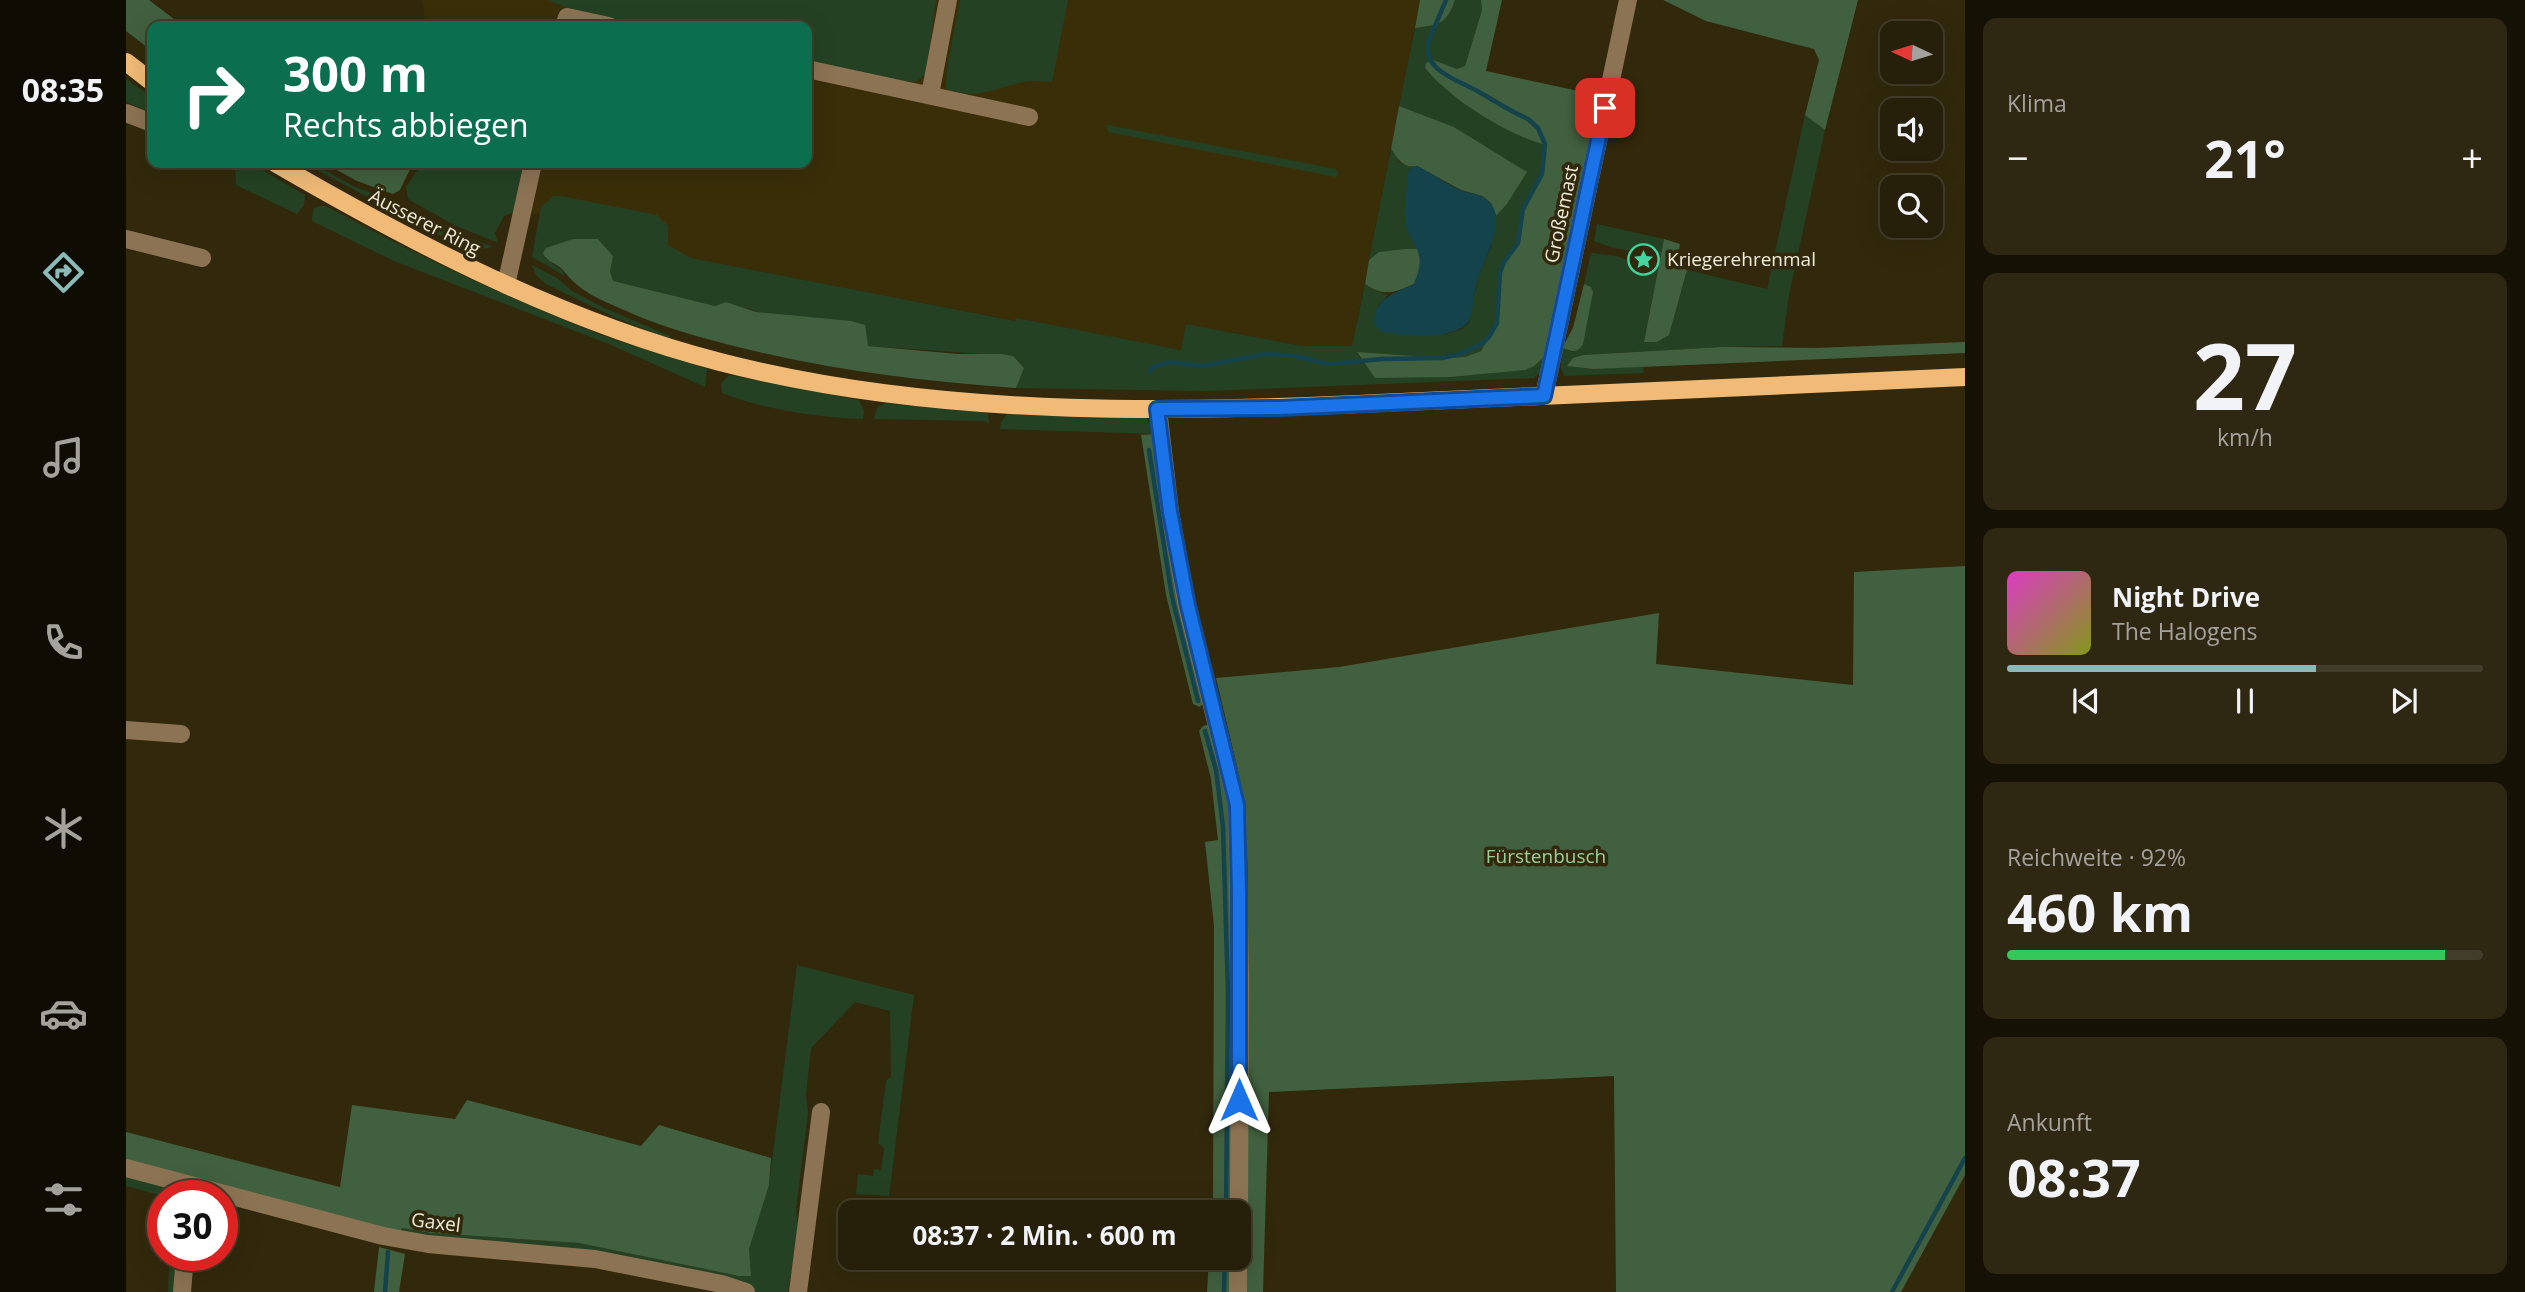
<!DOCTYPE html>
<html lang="de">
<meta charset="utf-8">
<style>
:root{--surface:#261f09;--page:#2e2712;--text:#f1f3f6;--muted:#a4a29c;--line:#423d2a;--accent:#8bbbb9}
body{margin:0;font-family:"Open Sans",sans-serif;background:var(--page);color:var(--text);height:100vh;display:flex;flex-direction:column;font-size:26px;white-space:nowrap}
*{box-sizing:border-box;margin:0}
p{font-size:23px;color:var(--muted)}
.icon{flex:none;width:38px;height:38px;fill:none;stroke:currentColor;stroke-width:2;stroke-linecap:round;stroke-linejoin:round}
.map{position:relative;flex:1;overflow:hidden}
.details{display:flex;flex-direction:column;gap:18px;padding:18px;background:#151105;width:560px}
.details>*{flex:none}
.guide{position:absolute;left:21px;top:21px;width:665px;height:147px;border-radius:14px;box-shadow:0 7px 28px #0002,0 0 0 2px var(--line);background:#0b6e4f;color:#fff;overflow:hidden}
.needle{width:46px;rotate:274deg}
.tools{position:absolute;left:1754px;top:21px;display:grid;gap:14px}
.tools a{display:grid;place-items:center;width:63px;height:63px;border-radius:14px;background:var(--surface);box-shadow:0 7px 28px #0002,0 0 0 2px var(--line);font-size:35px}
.speed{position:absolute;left:21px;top:1180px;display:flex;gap:14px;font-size:35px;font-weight:700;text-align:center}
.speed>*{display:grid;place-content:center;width:91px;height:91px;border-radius:50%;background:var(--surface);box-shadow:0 7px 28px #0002,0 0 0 2px var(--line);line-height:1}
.speed .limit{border:10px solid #d22;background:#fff;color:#111}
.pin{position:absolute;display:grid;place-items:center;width:60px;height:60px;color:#fff;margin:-30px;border-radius:14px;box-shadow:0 4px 10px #0006}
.me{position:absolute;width:77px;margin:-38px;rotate:0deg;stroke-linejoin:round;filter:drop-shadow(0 0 5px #0008)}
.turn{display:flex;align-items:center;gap:24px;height:147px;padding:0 21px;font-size:32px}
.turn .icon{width:91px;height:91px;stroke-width:2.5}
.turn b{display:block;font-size:49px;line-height:60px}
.big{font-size:52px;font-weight:700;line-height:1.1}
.details .card{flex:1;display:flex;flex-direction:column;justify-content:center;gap:10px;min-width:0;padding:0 24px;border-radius:14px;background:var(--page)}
.details .dial{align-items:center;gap:0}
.dial b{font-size:91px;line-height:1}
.song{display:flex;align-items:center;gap:21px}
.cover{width:84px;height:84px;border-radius:10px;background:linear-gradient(135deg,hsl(310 70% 55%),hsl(70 70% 35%))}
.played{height:7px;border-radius:4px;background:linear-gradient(90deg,var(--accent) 65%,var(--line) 65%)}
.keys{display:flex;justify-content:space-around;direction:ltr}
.heat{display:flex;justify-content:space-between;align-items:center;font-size:38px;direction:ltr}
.charge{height:10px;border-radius:5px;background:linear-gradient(90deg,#34c759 92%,var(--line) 0)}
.trip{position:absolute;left:712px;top:1200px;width:413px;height:70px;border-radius:14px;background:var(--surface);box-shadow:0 7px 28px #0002,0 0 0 2px var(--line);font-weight:700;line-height:70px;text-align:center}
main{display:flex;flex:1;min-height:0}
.tab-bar{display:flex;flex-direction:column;width:126px;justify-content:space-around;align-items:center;background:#0f0c04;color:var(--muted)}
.tab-bar .icon{width:49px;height:49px}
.tab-bar .active{color:var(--accent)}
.tab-bar b{font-size:32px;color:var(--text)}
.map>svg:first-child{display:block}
</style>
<main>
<nav class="tab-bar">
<b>08:35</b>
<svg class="icon active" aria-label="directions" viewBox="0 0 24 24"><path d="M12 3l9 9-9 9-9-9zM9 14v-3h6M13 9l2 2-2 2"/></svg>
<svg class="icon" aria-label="music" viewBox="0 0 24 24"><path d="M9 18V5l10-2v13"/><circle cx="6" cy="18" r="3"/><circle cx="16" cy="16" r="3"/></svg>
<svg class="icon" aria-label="phone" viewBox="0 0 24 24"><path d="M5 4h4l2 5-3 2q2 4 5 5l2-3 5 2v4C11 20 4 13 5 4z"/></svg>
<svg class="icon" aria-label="climate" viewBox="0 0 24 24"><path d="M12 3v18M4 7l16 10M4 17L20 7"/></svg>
<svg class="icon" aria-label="car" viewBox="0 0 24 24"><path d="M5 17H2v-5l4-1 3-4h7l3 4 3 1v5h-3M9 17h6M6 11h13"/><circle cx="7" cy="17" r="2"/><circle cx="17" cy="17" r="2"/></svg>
<svg class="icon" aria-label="filters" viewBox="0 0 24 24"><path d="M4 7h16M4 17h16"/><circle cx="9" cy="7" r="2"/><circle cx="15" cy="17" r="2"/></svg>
</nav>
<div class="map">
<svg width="1839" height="1292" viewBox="0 0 1839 1292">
<rect width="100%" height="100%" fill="#32290c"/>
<path fill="#3a2e09" d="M296,0H1294L1226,346H1176L1060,324L1056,350L891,319L890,321L565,258L541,245L415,207L413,214L382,210L322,163H681V26H300Z"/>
<path fill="#244223" d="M422,0H810L800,73L790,82L769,80L681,61V26H525L441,8Z
M834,0H942L926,82C917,82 906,80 897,82C867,89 852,100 820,89L821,68Z
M1329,0H1355L1356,10L1339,66L1331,69L1316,66L1299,68C1325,100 1380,133 1419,144L1416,174L1392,243L1378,262L1372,286L1371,323L1355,351L1339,357L1316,358L1231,353L1250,378L1362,374L1422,353L1416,370L1408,378L1081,391L890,388L898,368L887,356L741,346L600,302L589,306L486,281L484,272L487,256L472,239H447L419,258L436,270L439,276L406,257L415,207L427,196H435L531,215L542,226V245L565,258L889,321L890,318L1055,350L1060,324L1176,346H1226L1239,284L1250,291L1262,295L1252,305L1256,332L1320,334L1336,329L1343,323L1352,277L1365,247L1370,216L1381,204L1400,172L1328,127L1273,106L1289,28C1313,25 1321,24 1329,0Z
M0,79L26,97V113L0,102Z
M1679,115L1699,130L1663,295L1656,346L1596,347L1457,355L1447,358L1468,369L1517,366L1518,373L1438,376L1435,367L1436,348L1448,352L1465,287L1458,284L1465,253L1490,256L1519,266L1521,253L1487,248L1468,241L1471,224L1538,239L1518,341L1543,335L1561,270L1641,289Z
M982,125L1210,169L1212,174L1210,177L982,132L980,126Z
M1265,149L1274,163L1285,167L1282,173L1283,231L1293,249L1253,252L1243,260Z
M109,163H124L179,195L178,205L171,214L110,185Z
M178,163H186L229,187L275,203L329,232L367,247L352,250L328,243Z
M296,163H397L388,212L378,216L369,233L372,243L328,225L282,199L280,187Z
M193,206H200C290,255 383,299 478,336C512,348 547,357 581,369L579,387L483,344L268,261L186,221L187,209Z
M406,265L431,278L446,291L478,308L544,336L543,339L488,317L420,284L410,275Z
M603,375L733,400L738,411L737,419C690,417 640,410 596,393L595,384Z
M759,403L853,412L862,414L863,424L858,421L748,419L751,408Z
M881,414L1020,418L1030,434L874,429L875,422Z
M671,965L788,995L763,1196L730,1194L732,1174L747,1176L748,1169L755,1170L758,1148L752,1143L760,1081L765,1077L764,1011L729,1002L685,1048L680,1095L682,1113L670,1210L672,1229L662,1292H632L605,1282L273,1234L276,1228L305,1233L453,1243L613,1276L643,1185Z
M0,1172L53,1188L57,1195L37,1196L0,1186Z
M44,1255H55L53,1292H42Z"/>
<path fill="#41603f" d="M0,0H23L57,26H26V51L0,31Z
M1294,0H1329C1321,24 1313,25 1289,28Z
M1355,0H1376L1360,71L1457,92L1467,107L1476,110L1422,353L1408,366L1399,370L1324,377L1249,378L1231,352L1316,358L1339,357L1355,351L1370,323L1374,273L1394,235L1397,209L1416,174L1419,145C1379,133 1325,100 1299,68L1300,63L1307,60L1331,69L1339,66L1356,10Z
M1537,0H1732L1699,130L1679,115L1693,60L1688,49L1580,21Z
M1273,106L1328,127L1401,172L1381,204L1370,216L1365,203L1356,196L1335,190L1291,166C1277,169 1272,159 1265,149Z
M198,163H287L274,190L267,194L231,181Z
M447,239H472L487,256L484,272L487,281L589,306L600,302L630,312L725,321L739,325L742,346L832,354H876L887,356L898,368L890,388C792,381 695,369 600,344C565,335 531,325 498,310C473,299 454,292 437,270C431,263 421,263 417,253L420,248Z
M1538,239L1554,244L1550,267L1561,270L1543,335L1531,342H1518Z
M1278,249H1293L1295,267L1288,284C1268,293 1258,297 1239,284L1243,260L1253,252Z
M1458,284L1465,287L1467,292L1457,344C1451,354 1446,351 1436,348L1447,328Z
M1839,342V353L1468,369L1441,366L1447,358L1457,355L1596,347L1690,348Z
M1030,434L1080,700L1074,707L1067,704L1040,595L1015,435Z
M1839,566V1175L1775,1292H1490L1488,1076L1143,1092L1137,1292H1119L1122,883L1119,800L1090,678L1213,667L1533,613L1530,664L1727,685L1728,572Z
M1088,723L1105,798L1109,1213H1087L1088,926L1079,842L1092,840L1085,779L1073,731L1077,726Z
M341,1100L515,1146L533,1125L645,1158L643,1185L623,1249L625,1276H613L453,1243L305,1233L276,1228L273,1234L0,1161V1132L214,1187L226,1105L329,1119Z
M253,1247L279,1254L273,1292H248Z
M1083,1258H1108L1107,1292H1081Z"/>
<path fill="#15434c" d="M1291,166C1306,173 1319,183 1334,190C1341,193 1349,193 1355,196C1386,210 1361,254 1353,275C1347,290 1349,308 1342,323C1321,341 1283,336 1256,332L1249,326C1244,300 1269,293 1288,284C1304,246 1281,247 1279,217C1278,203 1282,187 1282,173L1285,167Z"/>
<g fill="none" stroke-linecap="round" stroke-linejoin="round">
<path stroke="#15434c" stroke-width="4.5" d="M1024,371L1027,367L1044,362L1076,366L1139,354L1164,355L1203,364L1256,359L1316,358L1334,354L1357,343L1363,337L1371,323L1374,273L1378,262L1392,243L1397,209L1416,174L1419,144L1412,128L1402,119C1384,111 1369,101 1353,92C1333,80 1294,71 1303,40L1320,0
M1023,450L1046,597L1072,701
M1079,731L1090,770L1097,827L1102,994L1100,1213
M259,1292L262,1252
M1098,1292L1099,1258
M1766,1292L1839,1158"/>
<path stroke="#8c7353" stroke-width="18" d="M438,26L441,17L483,26
M681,69L903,117
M804,95L822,0
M0,113L26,123
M0,239L76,258
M380,285L407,163
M1418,396L1502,0
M1032,409L1044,512L1061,606L1111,805L1114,982L1113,1213
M0,730L55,734
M0,1168L257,1236L302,1244L469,1259L596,1284L620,1292
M56,1292L59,1255
M672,1292L695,1112
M1112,1292V1258"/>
<path stroke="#f1bb77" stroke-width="18" d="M0,62L26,82
M149,163C290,245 436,321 594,362C823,421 1065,412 1298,401C1478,394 1659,385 1839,377"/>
</g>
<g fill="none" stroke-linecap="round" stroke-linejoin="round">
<defs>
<path id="route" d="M1113,1100V893L1111,805L1062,606L1044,512L1031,409L1153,408L1418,396L1479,108"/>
</defs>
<use href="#route" stroke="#114b97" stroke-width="18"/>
<use href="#route" stroke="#1a73e8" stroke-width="12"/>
</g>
<defs>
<symbol id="sight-ring" viewBox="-11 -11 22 22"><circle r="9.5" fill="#32290c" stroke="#44d49f" stroke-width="1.5"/><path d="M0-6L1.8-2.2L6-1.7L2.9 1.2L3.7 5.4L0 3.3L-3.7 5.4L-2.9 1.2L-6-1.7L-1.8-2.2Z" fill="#44d49f"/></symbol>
</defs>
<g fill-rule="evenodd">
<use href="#sight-ring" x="1500" y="242" width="35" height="35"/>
</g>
<g text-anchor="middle" stroke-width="7" stroke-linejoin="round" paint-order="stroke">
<g font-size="19" fill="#f0ebda" stroke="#32290c">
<text transform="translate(1435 214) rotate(-78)" y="7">Großemast</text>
<text transform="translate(299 222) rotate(27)" y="7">Äusserer Ring</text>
<text transform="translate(310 1222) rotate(7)" y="7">Gaxel</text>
</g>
<g font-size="19" fill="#f0ebda" stroke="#32290c" text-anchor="start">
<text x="1541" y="266">Kriegerehrenmal</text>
</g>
<g font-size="19" fill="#9bd099" stroke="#32290c">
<text x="1420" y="863">Fürstenbusch</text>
</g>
</g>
</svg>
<div class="tools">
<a><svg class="needle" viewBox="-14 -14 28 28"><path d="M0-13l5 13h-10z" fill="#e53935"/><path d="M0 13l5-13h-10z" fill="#a4a29c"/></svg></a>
<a><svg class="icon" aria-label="sound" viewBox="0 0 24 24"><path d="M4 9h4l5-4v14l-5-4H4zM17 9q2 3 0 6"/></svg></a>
<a><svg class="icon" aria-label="search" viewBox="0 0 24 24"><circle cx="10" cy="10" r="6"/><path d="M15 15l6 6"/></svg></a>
</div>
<div class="speed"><div class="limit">30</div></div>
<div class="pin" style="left:1479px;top:108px;background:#d93025"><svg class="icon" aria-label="arrive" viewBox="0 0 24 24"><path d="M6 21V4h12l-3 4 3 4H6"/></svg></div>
<svg class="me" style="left:1113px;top:1100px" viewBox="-20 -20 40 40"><path d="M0-17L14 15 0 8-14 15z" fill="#1a73e8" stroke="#fff" stroke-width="4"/></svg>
<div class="trip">08:37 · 2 Min. · 600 m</div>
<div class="guide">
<div class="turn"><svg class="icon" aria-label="right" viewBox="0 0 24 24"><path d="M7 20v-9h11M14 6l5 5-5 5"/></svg><div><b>300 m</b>Rechts abbiegen</div></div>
</div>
</div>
<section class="details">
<div class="card"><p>Klima</p>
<div class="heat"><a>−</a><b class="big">21°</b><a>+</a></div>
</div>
<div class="card dial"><b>27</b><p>km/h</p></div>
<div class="card">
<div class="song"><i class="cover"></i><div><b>Night Drive</b><p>The Halogens</p></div></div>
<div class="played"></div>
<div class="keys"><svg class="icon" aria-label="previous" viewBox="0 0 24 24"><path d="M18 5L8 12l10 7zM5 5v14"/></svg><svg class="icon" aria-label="pause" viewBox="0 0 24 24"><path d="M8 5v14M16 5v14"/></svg><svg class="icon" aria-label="next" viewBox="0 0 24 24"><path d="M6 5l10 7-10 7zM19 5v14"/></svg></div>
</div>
<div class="card"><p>Reichweite · 92%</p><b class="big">460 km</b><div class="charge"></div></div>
<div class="card"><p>Ankunft</p><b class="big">08:37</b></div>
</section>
</main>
